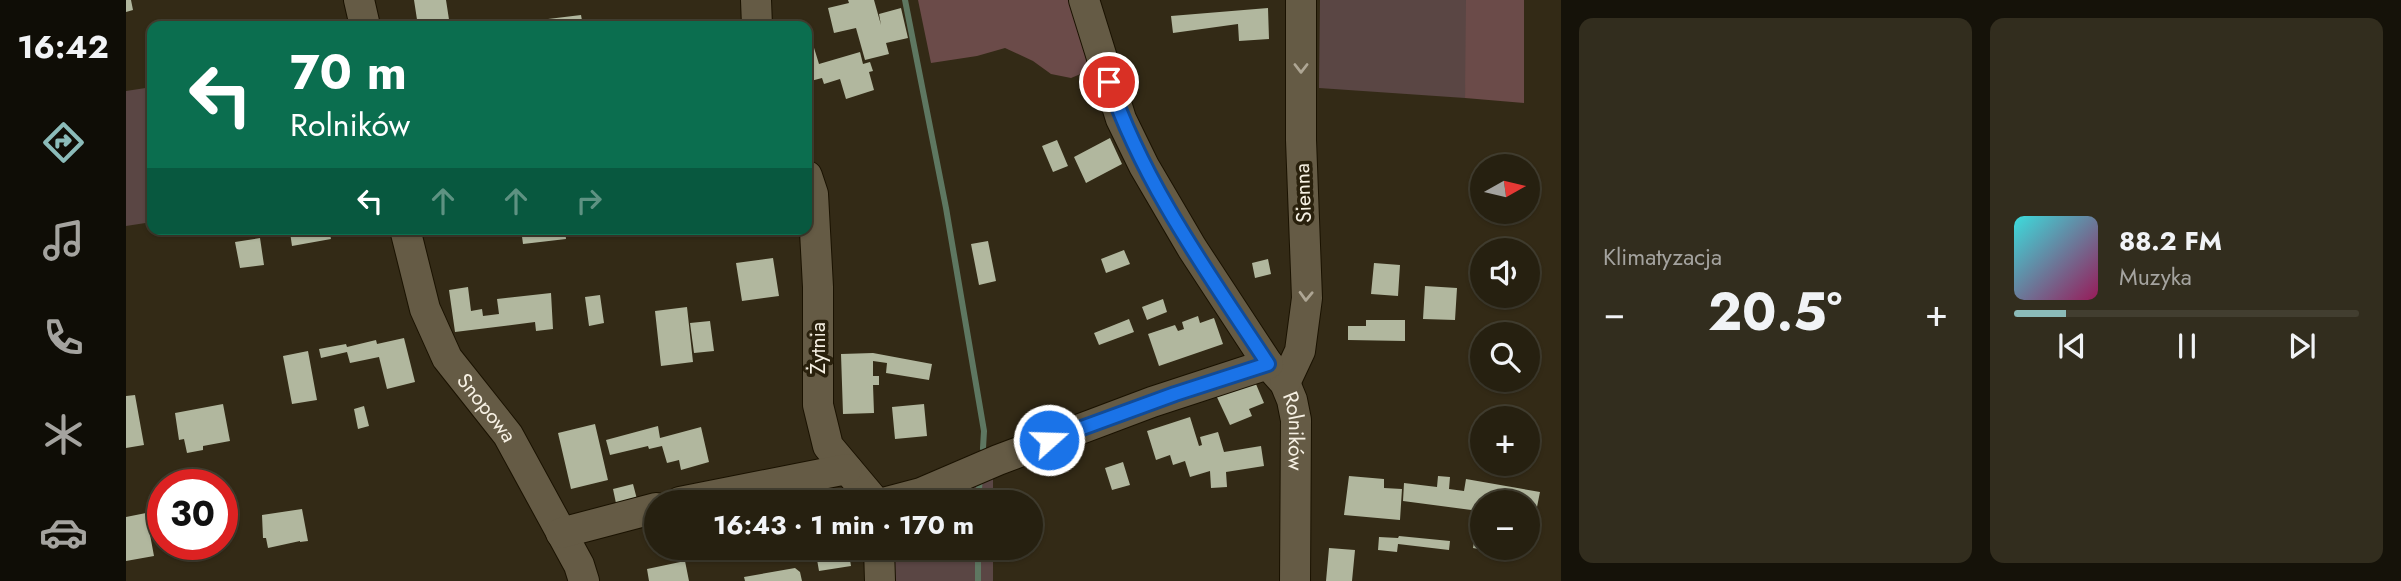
<!DOCTYPE html>
<html lang="pl">
<meta charset="utf-8">
<style>
:root{--surface:#262010;--page:#322d1e;--text:#f1f3f6;--muted:#a4a39f;--line:#423e30;--accent:#8bbbb9}
body{margin:0;font-family:Jost,sans-serif;background:var(--page);color:var(--text);height:100vh;display:flex;flex-direction:column;font-size:26px;white-space:nowrap}
*{box-sizing:border-box;margin:0}
p{font-size:23px;color:var(--muted)}
.icon{flex:none;width:38px;height:38px;fill:none;stroke:currentColor;stroke-width:2;stroke-linecap:round;stroke-linejoin:round}
.map{position:relative;flex:1;overflow:hidden}
.sheet{display:flex;flex-direction:column;gap:18px;padding:18px;background:#151209;width:840px}
.sheet>*{flex:none}
.top-card{position:absolute;left:21px;top:21px;width:665px;height:214px;border-radius:14px;box-shadow:0 2px 5px #0004,0 0 0 2px var(--line);background:#0b6e4f;color:#fff;overflow:hidden}
.needle{width:46px;rotate:82deg}
.controls{position:absolute;left:1344px;top:154px;display:grid;gap:14px}
.controls a{display:grid;place-items:center;width:70px;height:70px;border-radius:50%;background:var(--surface);box-shadow:0 2px 5px #0004,0 0 0 2px var(--line);font-size:35px}
.speed{position:absolute;left:21px;top:469px;display:flex;gap:14px;font-size:35px;font-weight:700;text-align:center}
.speed>*{display:grid;place-content:center;width:91px;height:91px;border-radius:50%;background:var(--surface);box-shadow:0 2px 5px #0004,0 0 0 2px var(--line);line-height:1}
.speed .limit{border:10px solid #d22;background:#fff;color:#111}
.pin{position:absolute;display:grid;place-items:center;width:60px;height:60px;color:#fff;margin:-30px;border:4px solid #fff;border-radius:50%;box-shadow:0 2px 7px #0007}
.me{position:absolute;width:77px;margin:-38px;rotate:70deg;stroke-linejoin:round;filter:drop-shadow(0 0 5px #0008)}
.turn{display:flex;align-items:center;gap:24px;height:147px;padding:0 28px;font-size:32px}
.turn .icon{width:91px;height:91px;stroke-width:2.5}
.turn b{display:block;font-size:49px;line-height:60px}
.lanes{display:flex;align-items:center;height:66px;padding:0 28px;background:#0003;justify-content:center;gap:35px;direction:ltr}
.lanes .off{opacity:.35}
.big{font-size:52px;font-weight:700;line-height:1.1}
.sheet .widget{flex:1;display:flex;flex-direction:column;justify-content:center;gap:10px;min-width:0;padding:0 24px;border-radius:14px;background:var(--page)}
.song{display:flex;align-items:center;gap:21px}
.cover{width:84px;height:84px;border-radius:10px;background:linear-gradient(135deg,hsl(180 70% 55%),hsl(330 70% 35%))}
.played{height:7px;border-radius:4px;background:linear-gradient(90deg,var(--accent) 15%,var(--line) 15%)}
.keys{display:flex;justify-content:space-around;direction:ltr}
.heat{display:flex;justify-content:space-between;align-items:center;font-size:38px;direction:ltr}
.sheet .tiles{flex:1;display:grid;gap:18px;grid-template-columns:repeat(2,1fr)}
.trip{position:absolute;left:518px;top:490px;width:399px;height:70px;border-radius:35px;background:var(--surface);box-shadow:0 2px 5px #0004,0 0 0 2px var(--line);font-weight:700;line-height:70px;text-align:center}
main{display:flex;flex:1;min-height:0}
.menu{display:flex;flex-direction:column;width:126px;justify-content:space-around;align-items:center;background:#0f0d06;color:var(--muted)}
.menu .icon{width:49px;height:49px}
.menu .selected{color:var(--accent)}
.menu b{font-size:32px;color:var(--text)}
.map>svg:first-child{display:block}
</style>
<main>
<nav class="menu">
<b>16:42</b>
<svg class="icon selected" aria-label="directions" viewBox="0 0 24 24"><path d="M12 3l9 9-9 9-9-9zM9 14v-3h6M13 9l2 2-2 2"/></svg>
<svg class="icon" aria-label="music" viewBox="0 0 24 24"><path d="M9 18V5l10-2v13"/><circle cx="6" cy="18" r="3"/><circle cx="16" cy="16" r="3"/></svg>
<svg class="icon" aria-label="phone" viewBox="0 0 24 24"><path d="M5 4h4l2 5-3 2q2 4 5 5l2-3 5 2v4C11 20 4 13 5 4z"/></svg>
<svg class="icon" aria-label="climate" viewBox="0 0 24 24"><path d="M12 3v18M4 7l16 10M4 17L20 7"/></svg>
<svg class="icon" aria-label="car" viewBox="0 0 24 24"><path d="M5 17H2v-5l4-1 3-4h7l3 4 3 1v5h-3M9 17h6M6 11h13"/><circle cx="7" cy="17" r="2"/><circle cx="17" cy="17" r="2"/></svg>
</nav>
<div class="map">
<svg width="1435" height="581" viewBox="0 0 1435 581">
<rect width="100%" height="100%" fill="#332a16"/>
<path fill="#5a4644" d="M1194,0H1346L1339,98L1193,88Z
M26,87V222L0,226V91Z
M867,475V502H804Z
M767,548H867V581H767Z"/>
<path fill="#6b4b49" d="M792,0H943L962,53V71L945,78L925,74L907,61L879,48L851,56L805,63Z
M1340,0H1398V103L1339,98Z"/>
<g fill="none" stroke-linecap="round" stroke-linejoin="round">
<path stroke="#5e7761" stroke-width="6" d="M779,0L820,208L858,431L857,448
M852,502L854,476
M852,548V581"/>
</g>
<path fill="#b1b79e" d="M0,0H5L7,10L0,12Z
M288,0H320L324,26H292Z
M722,0H748L755,25L753,14L775,8L782,38L760,43L763,54L739,60L730,28L708,33L702,8L723,3Z
M1142,8L1143,39L1113,41L1112,24L1047,33L1045,16Z
M455,15L457,26H390L389,23Z
M685,38L693,64L734,52L737,64L744,62L747,71L743,72L748,90L720,99L714,79L698,84L696,78L681,82V40Z
M984,138L996,164L960,183L948,157Z
M931,140L942,166L927,172L916,146Z
M158,229H203L205,239L166,246L164,232H158Z
M395,229H439L440,239L397,244Z
M134,238L138,265L114,268L109,242Z
M862,241L870,281L853,285L845,244Z
M998,250L1004,264L980,273L975,259Z
M647,258L653,296L616,301L610,263Z
M1142,259L1145,274L1129,278L1126,263Z
M1248,263L1274,265L1272,296L1245,294Z
M1299,286L1331,288L1329,320L1297,319Z
M342,287L345,311L356,309L357,316L373,314L371,299L425,293L427,329L410,331L409,322L329,332L323,290Z
M474,295L478,323L463,326L459,297Z
M1037,299L1041,312L1021,320L1016,307Z
M561,307L567,362L535,366L529,311Z
M1072,316L1074,323L1088,318L1097,344L1033,366L1022,334L1049,325L1052,331L1058,329L1056,322Z
M1003,319L1008,332L973,345L968,333Z
M1240,320H1279V341L1222,340V326H1240Z
M584,321L588,351L568,353L564,323Z
M278,338L289,382L261,389L253,357L224,363L221,352L195,358L193,349L220,344L221,347L250,340L251,344Z
M182,351L191,400L166,404L157,356Z
M747,353L806,364L803,380L760,373L761,363L747,361V376H753V385H747L748,413L717,414L715,354Z
M1127,377L1138,403L1123,409L1126,416L1104,425L1089,393Z
M9,395L18,445L0,448V396Z
M97,404L104,441L77,446V450L61,453L58,439L53,440L49,413Z
M798,404L801,436L769,439L766,407Z
M238,406L243,426L232,429L228,409Z
M1064,417L1073,446L1076,445L1074,437L1092,432L1098,452L1135,446L1138,466L1100,472L1101,487L1085,488L1084,471L1064,477L1059,461L1047,465L1044,455L1030,460L1021,431Z
M469,424L482,480L445,489L432,433Z
M532,426L534,438L575,427L583,462L555,470L553,460L541,463L536,446L523,449L522,446L484,455L480,440Z
M997,462L1004,485L986,490L979,468Z
M1223,476L1258,479V488L1276,489L1274,520L1218,515Z
M1312,476L1324,477L1323,489L1338,491L1340,479L1414,492L1408,522L1402,521V502H1394L1395,500L1393,502H1356V548H1384L1383,554L1347,548L1353,511L1277,501L1278,483L1311,487Z
M507,484L512,503L491,508L487,489Z
M176,509L182,541L174,542V541L142,548L140,538H137L136,515Z
M20,513L28,556L0,561V517Z
M1273,536L1324,541L1323,550L1272,544L1271,552L1252,550L1253,537L1272,538Z
M559,548H621V549L561,560Z
M689,548H722L725,566L693,571Z
M1203,548L1229,550L1226,581H1200Z
M559,561L563,581H523L521,569Z
M669,568L674,572L676,581H619L618,577Z"/>
<g fill="none" stroke-linecap="round" stroke-linejoin="round">
<defs>
<g id="minor">
<path d="M233,0L239,26"/>
<path d="M630,0L631,26"/>
<path id="s1" d="M958,0L995,119L1018,166L1066,248L1142,364L1159,383L1166,400L1170,420L1169,581"/>
<path d="M681,176L687,194L692,287V405L702,446L749,502"/>
<path id="s2" d="M279,229L299,309L321,358L382,435L453,565L458,581"/>
<path d="M1159,383L1174,351L1181,298L1175,140V0"/>
<path d="M554,502L721,469"/>
<path d="M761,502L795,493L872,460L1026,402L1142,364"/>
<path d="M435,533L530,508"/>
<path d="M753,548L754,581"/>
</g>
</defs>
<use href="#minor" stroke="#1a1201" stroke-width="32"/>
<use href="#minor" stroke="#655b45" stroke-width="30"/>
</g>
<defs><path id="oneway-chevron" d="M-2-3.5L2.5 0L-2 3.5" fill="none" stroke-width="1.6" stroke-linecap="round" stroke-linejoin="round" transform="scale(1.75)"/></defs>
<g stroke="#aea694">
<use href="#oneway-chevron" transform="translate(1175 68) rotate(90)"/>
<use href="#oneway-chevron" transform="translate(1180 296) rotate(92)"/>
</g>
<g fill="none" stroke-linecap="round" stroke-linejoin="round">
<defs>
<path id="route" d="M923,440L1049,394L1142,364C1083,274 1018,185 983,82"/>
</defs>
<use href="#route" stroke="#114b97" stroke-width="18"/>
<use href="#route" stroke="#1a73e8" stroke-width="12"/>
</g>
<g text-anchor="middle" stroke-width="7" stroke-linejoin="round" paint-order="stroke">
<g font-size="21" fill="#f6f0e3" stroke="#29200c">
<text transform="translate(1177 193) rotate(-92)" y="7">Sienna</text>
<text transform="translate(692 348) rotate(-90)" y="7">Żytnia</text>
<text dy="7" stroke="none"><textPath href="#s2" startOffset="200">Snopowa</textPath></text>
<text dy="7" stroke="none"><textPath href="#s1" startOffset="486">Rolników</textPath></text>
</g>
</g>
</svg>
<div class="controls">
<a><svg class="needle" viewBox="-14 -14 28 28"><path d="M0-13l5 13h-10z" fill="#e53935"/><path d="M0 13l5-13h-10z" fill="#a4a39f"/></svg></a>
<a><svg class="icon" aria-label="sound" viewBox="0 0 24 24"><path d="M4 9h4l5-4v14l-5-4H4zM17 9q2 3 0 6"/></svg></a>
<a><svg class="icon" aria-label="search" viewBox="0 0 24 24"><circle cx="10" cy="10" r="6"/><path d="M15 15l6 6"/></svg></a>
<a>+</a>
<a>−</a>
</div>
<div class="speed"><div class="limit">30</div></div>
<div class="pin" style="left:983px;top:82px;background:#d93025"><svg class="icon" aria-label="arrive" viewBox="0 0 24 24"><path d="M6 21V4h12l-3 4 3 4H6"/></svg></div>
<svg class="me" style="left:923px;top:440px" viewBox="-20 -20 40 40"><circle r="17" fill="#1a73e8" stroke="#fff" stroke-width="3"/><path d="M0-11L8 9 0 5-8 9z" fill="#fff"/></svg>
<div class="trip">16:43 · 1 min · 170 m</div>
<div class="top-card">
<div class="turn"><svg class="icon" aria-label="left" viewBox="0 0 24 24"><path d="M17 20v-9H6M10 6l-5 5 5 5"/></svg><div><b>70 m</b>Rolników</div></div>
<div class="lanes"><svg class="icon" aria-label="left" viewBox="0 0 24 24"><path d="M17 20v-9H6M10 6l-5 5 5 5"/></svg><svg class="icon off" aria-label="ahead" viewBox="0 0 24 24"><path d="M12 20V5M6 11l6-6 6 6"/></svg><svg class="icon off" aria-label="ahead" viewBox="0 0 24 24"><path d="M12 20V5M6 11l6-6 6 6"/></svg><svg class="icon off" aria-label="right" viewBox="0 0 24 24"><path d="M7 20v-9h11M14 6l5 5-5 5"/></svg></div>
</div>
</div>
<section class="sheet">
<div class="tiles">
<div class="widget"><p>Klimatyzacja</p>
<div class="heat"><a>−</a><b class="big">20.5°</b><a>+</a></div>
</div>
<div class="widget">
<div class="song"><i class="cover"></i><div><b>88.2 FM</b><p>Muzyka</p></div></div>
<div class="played"></div>
<div class="keys"><svg class="icon" aria-label="previous" viewBox="0 0 24 24"><path d="M18 5L8 12l10 7zM5 5v14"/></svg><svg class="icon" aria-label="pause" viewBox="0 0 24 24"><path d="M8 5v14M16 5v14"/></svg><svg class="icon" aria-label="next" viewBox="0 0 24 24"><path d="M6 5l10 7-10 7zM19 5v14"/></svg></div>
</div>
</div>
</section>
</main>
